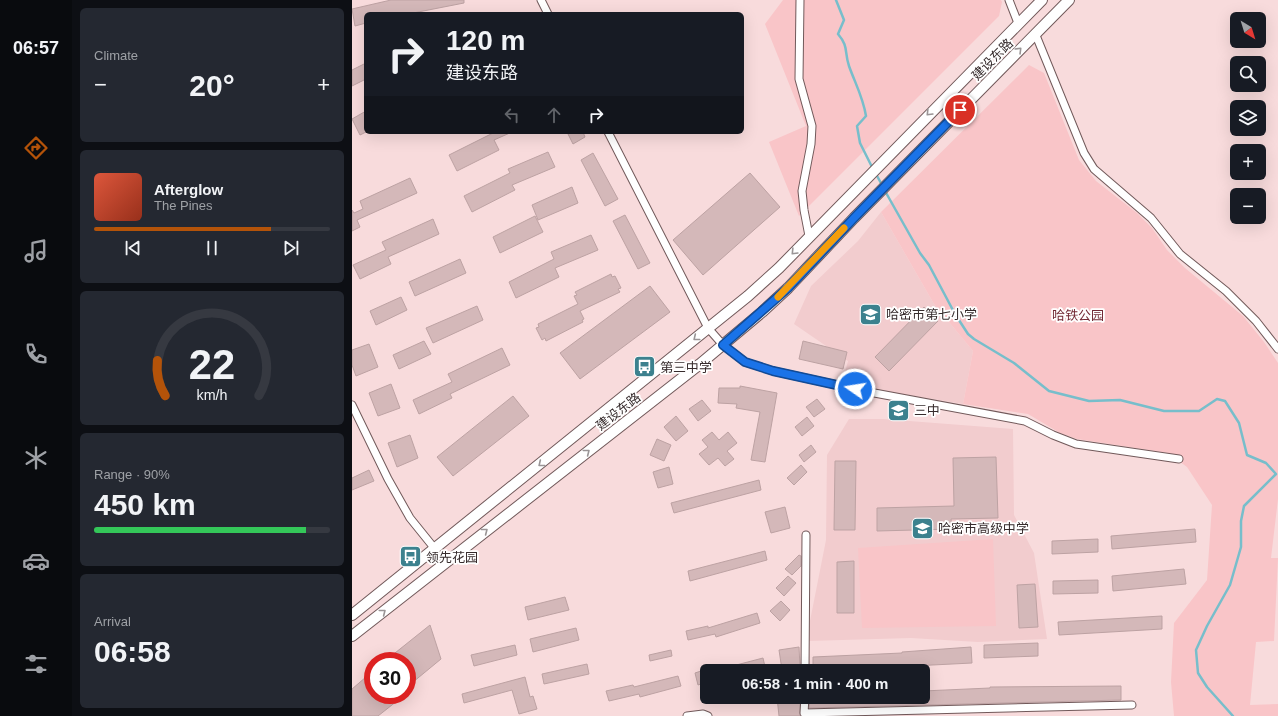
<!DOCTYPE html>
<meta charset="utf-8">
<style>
:root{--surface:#171b24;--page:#242831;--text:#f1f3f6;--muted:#9ea1a6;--line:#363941;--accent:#b45309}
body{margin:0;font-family:Helvetica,"Noto Sans SC",sans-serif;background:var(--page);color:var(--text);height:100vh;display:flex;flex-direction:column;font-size:15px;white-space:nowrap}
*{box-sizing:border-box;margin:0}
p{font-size:13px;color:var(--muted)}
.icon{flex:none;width:22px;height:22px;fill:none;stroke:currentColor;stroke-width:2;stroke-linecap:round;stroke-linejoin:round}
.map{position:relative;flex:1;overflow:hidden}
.details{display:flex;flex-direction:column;gap:8px;padding:8px;background:#0d0f14;width:280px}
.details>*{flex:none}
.banner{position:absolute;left:12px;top:12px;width:380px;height:122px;border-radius:6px;box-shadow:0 4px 16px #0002;background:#171b24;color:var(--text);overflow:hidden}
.needle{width:26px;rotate:142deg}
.tools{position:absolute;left:878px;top:12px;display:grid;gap:8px}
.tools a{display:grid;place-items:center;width:36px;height:36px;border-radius:6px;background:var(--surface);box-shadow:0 4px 16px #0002;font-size:20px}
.speed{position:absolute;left:12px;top:652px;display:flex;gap:8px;font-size:20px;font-weight:700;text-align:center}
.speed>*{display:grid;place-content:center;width:52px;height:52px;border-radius:50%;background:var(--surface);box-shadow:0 4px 16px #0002;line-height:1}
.speed .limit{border:6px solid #d22;background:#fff;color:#111}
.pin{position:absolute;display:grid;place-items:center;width:34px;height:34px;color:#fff;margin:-17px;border:2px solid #fff;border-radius:50%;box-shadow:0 1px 4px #0007}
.me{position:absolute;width:44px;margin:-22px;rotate:283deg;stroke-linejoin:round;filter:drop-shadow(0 0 3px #0008)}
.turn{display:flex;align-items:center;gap:14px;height:84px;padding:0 16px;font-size:18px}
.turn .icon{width:52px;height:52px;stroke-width:2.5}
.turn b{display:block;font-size:28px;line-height:34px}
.lanes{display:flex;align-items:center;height:38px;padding:0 16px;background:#0003;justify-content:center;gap:20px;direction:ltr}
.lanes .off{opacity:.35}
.big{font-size:30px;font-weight:700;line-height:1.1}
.details .widget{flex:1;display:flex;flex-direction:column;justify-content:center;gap:6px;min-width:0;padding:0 14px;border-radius:6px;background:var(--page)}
.details .dial{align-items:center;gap:0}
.dial svg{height:104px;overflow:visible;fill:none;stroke:var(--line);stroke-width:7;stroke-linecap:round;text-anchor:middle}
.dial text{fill:var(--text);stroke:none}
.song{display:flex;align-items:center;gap:12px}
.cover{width:48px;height:48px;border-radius:6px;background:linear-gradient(135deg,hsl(10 70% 55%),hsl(10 70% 35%))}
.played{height:4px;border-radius:2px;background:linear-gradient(90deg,var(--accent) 75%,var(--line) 75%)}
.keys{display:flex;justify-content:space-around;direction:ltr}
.heat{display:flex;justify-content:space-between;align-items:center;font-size:22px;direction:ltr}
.charge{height:6px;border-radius:3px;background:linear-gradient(90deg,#34c759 90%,var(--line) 0)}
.trip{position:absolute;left:348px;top:664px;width:230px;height:40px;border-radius:6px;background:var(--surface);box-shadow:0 4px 16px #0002;font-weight:700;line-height:40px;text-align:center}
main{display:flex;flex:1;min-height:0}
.tabs{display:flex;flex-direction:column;width:72px;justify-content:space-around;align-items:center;background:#090b0e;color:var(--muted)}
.tabs .icon{width:28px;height:28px}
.tabs .active{color:var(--accent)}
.tabs b{font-size:18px;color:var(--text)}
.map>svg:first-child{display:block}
</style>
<main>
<nav class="tabs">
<b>06:57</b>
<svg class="icon active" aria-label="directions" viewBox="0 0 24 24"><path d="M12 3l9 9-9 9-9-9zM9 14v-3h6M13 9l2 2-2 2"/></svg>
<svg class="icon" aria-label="music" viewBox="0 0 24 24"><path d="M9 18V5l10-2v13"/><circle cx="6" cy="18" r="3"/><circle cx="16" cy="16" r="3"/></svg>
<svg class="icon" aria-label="phone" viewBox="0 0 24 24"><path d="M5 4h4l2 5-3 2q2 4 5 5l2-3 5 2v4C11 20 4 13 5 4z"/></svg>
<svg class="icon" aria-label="climate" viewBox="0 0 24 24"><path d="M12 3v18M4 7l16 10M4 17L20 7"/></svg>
<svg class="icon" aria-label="car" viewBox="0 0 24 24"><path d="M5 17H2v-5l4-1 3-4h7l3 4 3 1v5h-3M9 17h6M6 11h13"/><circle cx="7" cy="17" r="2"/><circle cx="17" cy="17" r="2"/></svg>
<svg class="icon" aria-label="filters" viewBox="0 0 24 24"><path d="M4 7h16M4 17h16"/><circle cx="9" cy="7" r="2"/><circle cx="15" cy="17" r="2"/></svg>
</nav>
<section class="details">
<div class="widget"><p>Climate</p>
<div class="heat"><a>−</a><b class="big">20°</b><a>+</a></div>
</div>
<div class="widget">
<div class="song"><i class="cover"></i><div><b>Afterglow</b><p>The Pines</p></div></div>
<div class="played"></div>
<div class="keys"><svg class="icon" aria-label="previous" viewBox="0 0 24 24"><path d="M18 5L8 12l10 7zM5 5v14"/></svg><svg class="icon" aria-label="pause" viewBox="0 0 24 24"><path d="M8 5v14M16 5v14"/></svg><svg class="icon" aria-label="next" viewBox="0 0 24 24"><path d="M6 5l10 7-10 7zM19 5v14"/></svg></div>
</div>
<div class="widget dial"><svg viewBox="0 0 100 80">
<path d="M14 69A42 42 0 1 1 86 69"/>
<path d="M14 69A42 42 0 0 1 8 42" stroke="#b45309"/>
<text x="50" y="56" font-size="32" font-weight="700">22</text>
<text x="50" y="72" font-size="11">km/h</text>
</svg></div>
<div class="widget"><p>Range · 90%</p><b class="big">450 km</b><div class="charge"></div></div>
<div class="widget"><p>Arrival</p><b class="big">06:58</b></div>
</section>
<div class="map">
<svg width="926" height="716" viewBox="0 0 926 716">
<rect width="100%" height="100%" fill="#f8dbdc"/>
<path fill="#f2ccce" d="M529,212L582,304L621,351L611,404L490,384L496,361L442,324L459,286L506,241Z
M497,419H531L661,429L662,515L682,553L695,639L626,642L559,638L456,641L457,626L474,540L475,455Z"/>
<path fill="#f9c5c8" d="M431,0H649L650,2L647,16L447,216L417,142L454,126L413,24Z
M677,65L692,73L727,160L744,181L785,213L800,228L815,250L833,268L891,316L912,342L926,363V499L919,558H926L922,641L904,642L898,705L926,704V716H822L819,682L822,623L855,580L860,505L835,467L816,453L725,439L708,433L676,414L611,404L621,351L582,304L529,212Z
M641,539L644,626L510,628L506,548Z"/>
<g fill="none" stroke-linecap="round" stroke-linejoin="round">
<path stroke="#77becb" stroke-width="2.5" d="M484,0L492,20L486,34C497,47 492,51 497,66C503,83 511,97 514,116L505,126L508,143L521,169
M524,174L530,185
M533,191L568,253L577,265L603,314L616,334L622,339L662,363L697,391L737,401L768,400L812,411H847L865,399L873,401L887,423L895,455L914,463L924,474L892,506L889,521V547L878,585L855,626L844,650L846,673L855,687L881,716"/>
</g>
<path fill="#d4b8b9" stroke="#bda2a3" d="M39,0H112V3L56,14H14V23L3,26L0,9Z
M14,63V79L0,86V70Z
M14,111V132L8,135L0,119Z
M143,132H160L142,140L147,150L105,171L97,155Z
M215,132H231L233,137L221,144Z
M196,152L203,167L160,185L163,190L120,212L112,196L158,173L156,169Z
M241,153L266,199L253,206L229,160Z
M398,173L428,207L351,275L321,240Z
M58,178L65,193L5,220L8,227L0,231V210L2,213L11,209L8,201Z
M220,187L226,203L186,220L180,205Z
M273,215L298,263L286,269L261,221Z
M183,216L191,232L148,253L141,237Z
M81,219L87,234L36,257L39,264L8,279L1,265L34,250L30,242Z
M239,235L246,250L203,268L207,277L164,298L157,282L202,259L199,252Z
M108,259L114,273L63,296L57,282Z
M259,274L260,277L263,276L269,288L266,289L268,292L228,311L232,319L230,320L231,322L194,341L193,338L190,340L184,328L187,327L186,324L226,304L222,296L225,295L223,292Z
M298,286L318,312L228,379L208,353Z
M49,297L55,310L24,325L18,311Z
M125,306L131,320L81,343L74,328Z
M572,307L586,321L537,371L523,357Z
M72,341L79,354L47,369L41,355Z
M451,341L495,352L491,369L447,359Z
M17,344L26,367L4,376L0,365V350Z
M150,348L158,365L98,394L100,398L67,414L61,400L100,382L96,374Z
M39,384L48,408L26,416L17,393Z
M388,386L425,393L413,462L399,460L408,412L384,408L385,404L366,403L367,388H388Z
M161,396L177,416L101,476L85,457Z
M465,399L473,409L462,417L454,407Z
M350,400L359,411L346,421L337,409Z
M324,416L336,431L324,441L312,427Z
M455,417L462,426L450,436L443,427Z
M360,432L367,440L376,432L385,443L375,451L382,459L373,466L366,458L357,465L347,454L356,447L350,440Z
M58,435L66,458L45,467L36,443Z
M305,439L319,445L312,461L298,455Z
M459,445L464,452L452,462L447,455Z
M644,457L646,518L599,519L600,529L525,531V508L602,506L601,458Z
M483,461H504L503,530H482Z
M449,465L455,472L442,485L435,478Z
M317,467L321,484L306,488L301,472Z
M17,470L22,481L0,490V478Z
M407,480L409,490L322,513L319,503Z
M433,507L438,528L419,533L413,512Z
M843,529L844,542L760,549L759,536Z
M746,539V552L700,554V541Z
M413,551L415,560L338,581L336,571Z
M447,555L449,556V566L440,575L433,569Z
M502,561V613H485V562Z
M832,569L834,584L761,591L760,576Z
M436,576L444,583L432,596L424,588Z
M746,580V593L701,594V581Z
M683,584L686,627L667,628L665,585Z
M213,597L217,610L176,620L173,607Z
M429,601L438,610L428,621L418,611Z
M405,613L408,623L364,637L363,634L336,640L334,631L356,626V628Z
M810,616V629L707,635L706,622Z
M78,625L89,659L55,687V661H33Z
M224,628L227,640L181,652L178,639Z
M686,643V656L632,658V645Z
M163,645L165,655L122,666L119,655Z
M447,647L448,667L430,670L427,650Z
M619,647L620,663L461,671V657L550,653V652Z
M319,650L320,656L298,661L297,655Z
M411,658L414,671H369V669Z
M235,664L237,674L192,684L190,674Z
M355,669V682L346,685L343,673Z
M21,671V695H40L45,701L26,716H0V689Z
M326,676L329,686L288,697L287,694L257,701L254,691L281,685L282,687Z
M173,677L178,697L181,696L185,709L167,714L160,690L112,703L110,694Z
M769,686V700L457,708L458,699L462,697H571V691L638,688V687Z
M425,697H448V716H427Z"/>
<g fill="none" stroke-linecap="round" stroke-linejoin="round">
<defs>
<path id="street" d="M189,0L196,14
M448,0L447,79L460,126L459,144L450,191L452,210L457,236
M657,0L666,23
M683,33L732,153L742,169L799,218L828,254L874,291L904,321L926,349
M256,132L356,328L371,345L393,362L421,371L517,392L673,421L701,435L724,444L827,459
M0,405L36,479L58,518L83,549
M453,671L454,535
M453,697L452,713L780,705
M335,716L351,714L356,716"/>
<path id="secondary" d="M0,615L396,296L427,268L690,0
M0,636L348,364L410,312L436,288L502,218L717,0"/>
</defs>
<use href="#street" stroke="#71595a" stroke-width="9"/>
<use href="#secondary" stroke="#71595a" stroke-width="12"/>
<use href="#street" stroke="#fff" stroke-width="7"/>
<use href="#secondary" stroke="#fff" stroke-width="10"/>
</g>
<defs><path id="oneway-chevron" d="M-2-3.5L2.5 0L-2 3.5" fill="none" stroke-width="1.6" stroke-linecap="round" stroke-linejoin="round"/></defs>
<g stroke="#9a9596">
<use href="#oneway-chevron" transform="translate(667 50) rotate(-45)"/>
<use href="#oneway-chevron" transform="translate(577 113) rotate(134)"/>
<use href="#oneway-chevron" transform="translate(442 252) rotate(134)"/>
<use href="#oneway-chevron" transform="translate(344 338) rotate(141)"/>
<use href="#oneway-chevron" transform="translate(235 452) rotate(-38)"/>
<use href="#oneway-chevron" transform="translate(189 464) rotate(141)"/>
<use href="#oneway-chevron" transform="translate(133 531) rotate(-38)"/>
<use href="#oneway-chevron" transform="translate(31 612) rotate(-38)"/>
</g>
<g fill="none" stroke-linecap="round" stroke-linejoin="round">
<defs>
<path id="route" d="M503,389L421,371L393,362L371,345L436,288L502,218L608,110"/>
</defs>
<use href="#route" stroke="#114b97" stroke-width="10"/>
<use href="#route" stroke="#1a73e8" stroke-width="7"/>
<path stroke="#f59e0b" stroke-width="7" d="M426,297L492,228"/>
</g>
<defs>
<symbol id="school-square" viewBox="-11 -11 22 22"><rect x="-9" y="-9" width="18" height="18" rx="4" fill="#3c818e" stroke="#fff"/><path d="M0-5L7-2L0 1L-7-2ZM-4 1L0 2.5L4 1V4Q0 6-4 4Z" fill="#fff"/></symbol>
<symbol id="bus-square" viewBox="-11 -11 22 22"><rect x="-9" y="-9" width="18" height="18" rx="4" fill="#3c818e" stroke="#fff"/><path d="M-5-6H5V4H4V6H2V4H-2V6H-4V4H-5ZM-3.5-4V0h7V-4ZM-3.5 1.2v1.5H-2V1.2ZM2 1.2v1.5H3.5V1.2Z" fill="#fff"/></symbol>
<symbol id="university-square" viewBox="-11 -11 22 22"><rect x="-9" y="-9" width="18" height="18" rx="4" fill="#3c818e" stroke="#fff"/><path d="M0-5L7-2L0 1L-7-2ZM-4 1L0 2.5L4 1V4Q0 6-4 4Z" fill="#fff"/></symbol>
</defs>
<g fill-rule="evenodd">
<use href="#school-square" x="506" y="302" width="25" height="25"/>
<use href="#bus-square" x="280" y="354" width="25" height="25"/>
<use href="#school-square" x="534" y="398" width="25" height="25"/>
<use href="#university-square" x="558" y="516" width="25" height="25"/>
<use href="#bus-square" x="46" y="544" width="25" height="25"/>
</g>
<g text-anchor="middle" stroke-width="3.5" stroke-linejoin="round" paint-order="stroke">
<g font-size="13" fill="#362b2c" stroke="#fff">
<text transform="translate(640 59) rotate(-45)" y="5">建设东路</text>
<text transform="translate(266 411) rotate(-38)" y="5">建设东路</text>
</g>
<g font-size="13" fill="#362b2c" stroke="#fff" text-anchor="start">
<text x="534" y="319">哈密市第七小学</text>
<text x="308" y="372">第三中学</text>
<text x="562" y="415">三中</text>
<text x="586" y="533">哈密市高级中学</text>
<text x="74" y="562">领先花园</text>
</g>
<g font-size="13" fill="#732a35" stroke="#fff">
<text x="726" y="320">哈铁公园</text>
</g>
</g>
</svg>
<div class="tools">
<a><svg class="needle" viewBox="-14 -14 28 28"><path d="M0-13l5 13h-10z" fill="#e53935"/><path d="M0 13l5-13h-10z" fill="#9ea1a6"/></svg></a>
<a><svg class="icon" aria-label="search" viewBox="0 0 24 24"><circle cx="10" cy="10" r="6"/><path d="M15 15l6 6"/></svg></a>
<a><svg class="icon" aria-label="layers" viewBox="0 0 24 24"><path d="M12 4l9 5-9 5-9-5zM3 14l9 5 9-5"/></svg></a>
<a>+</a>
<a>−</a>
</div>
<div class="speed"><div class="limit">30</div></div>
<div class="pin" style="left:608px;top:110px;background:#d93025"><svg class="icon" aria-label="arrive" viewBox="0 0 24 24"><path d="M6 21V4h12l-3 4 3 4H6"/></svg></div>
<svg class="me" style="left:503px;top:389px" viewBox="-20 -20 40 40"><circle r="17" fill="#1a73e8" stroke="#fff" stroke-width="3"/><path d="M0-11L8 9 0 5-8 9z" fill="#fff"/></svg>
<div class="trip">06:58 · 1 min · 400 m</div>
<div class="banner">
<div class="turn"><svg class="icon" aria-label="right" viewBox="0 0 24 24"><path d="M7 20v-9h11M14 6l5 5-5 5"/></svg><div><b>120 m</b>建设东路</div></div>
<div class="lanes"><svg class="icon off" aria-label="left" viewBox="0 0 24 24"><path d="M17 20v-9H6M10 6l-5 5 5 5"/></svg><svg class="icon off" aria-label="ahead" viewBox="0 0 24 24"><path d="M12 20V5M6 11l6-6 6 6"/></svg><svg class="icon" aria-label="right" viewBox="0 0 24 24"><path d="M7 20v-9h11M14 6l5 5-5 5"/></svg></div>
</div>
</div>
</main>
